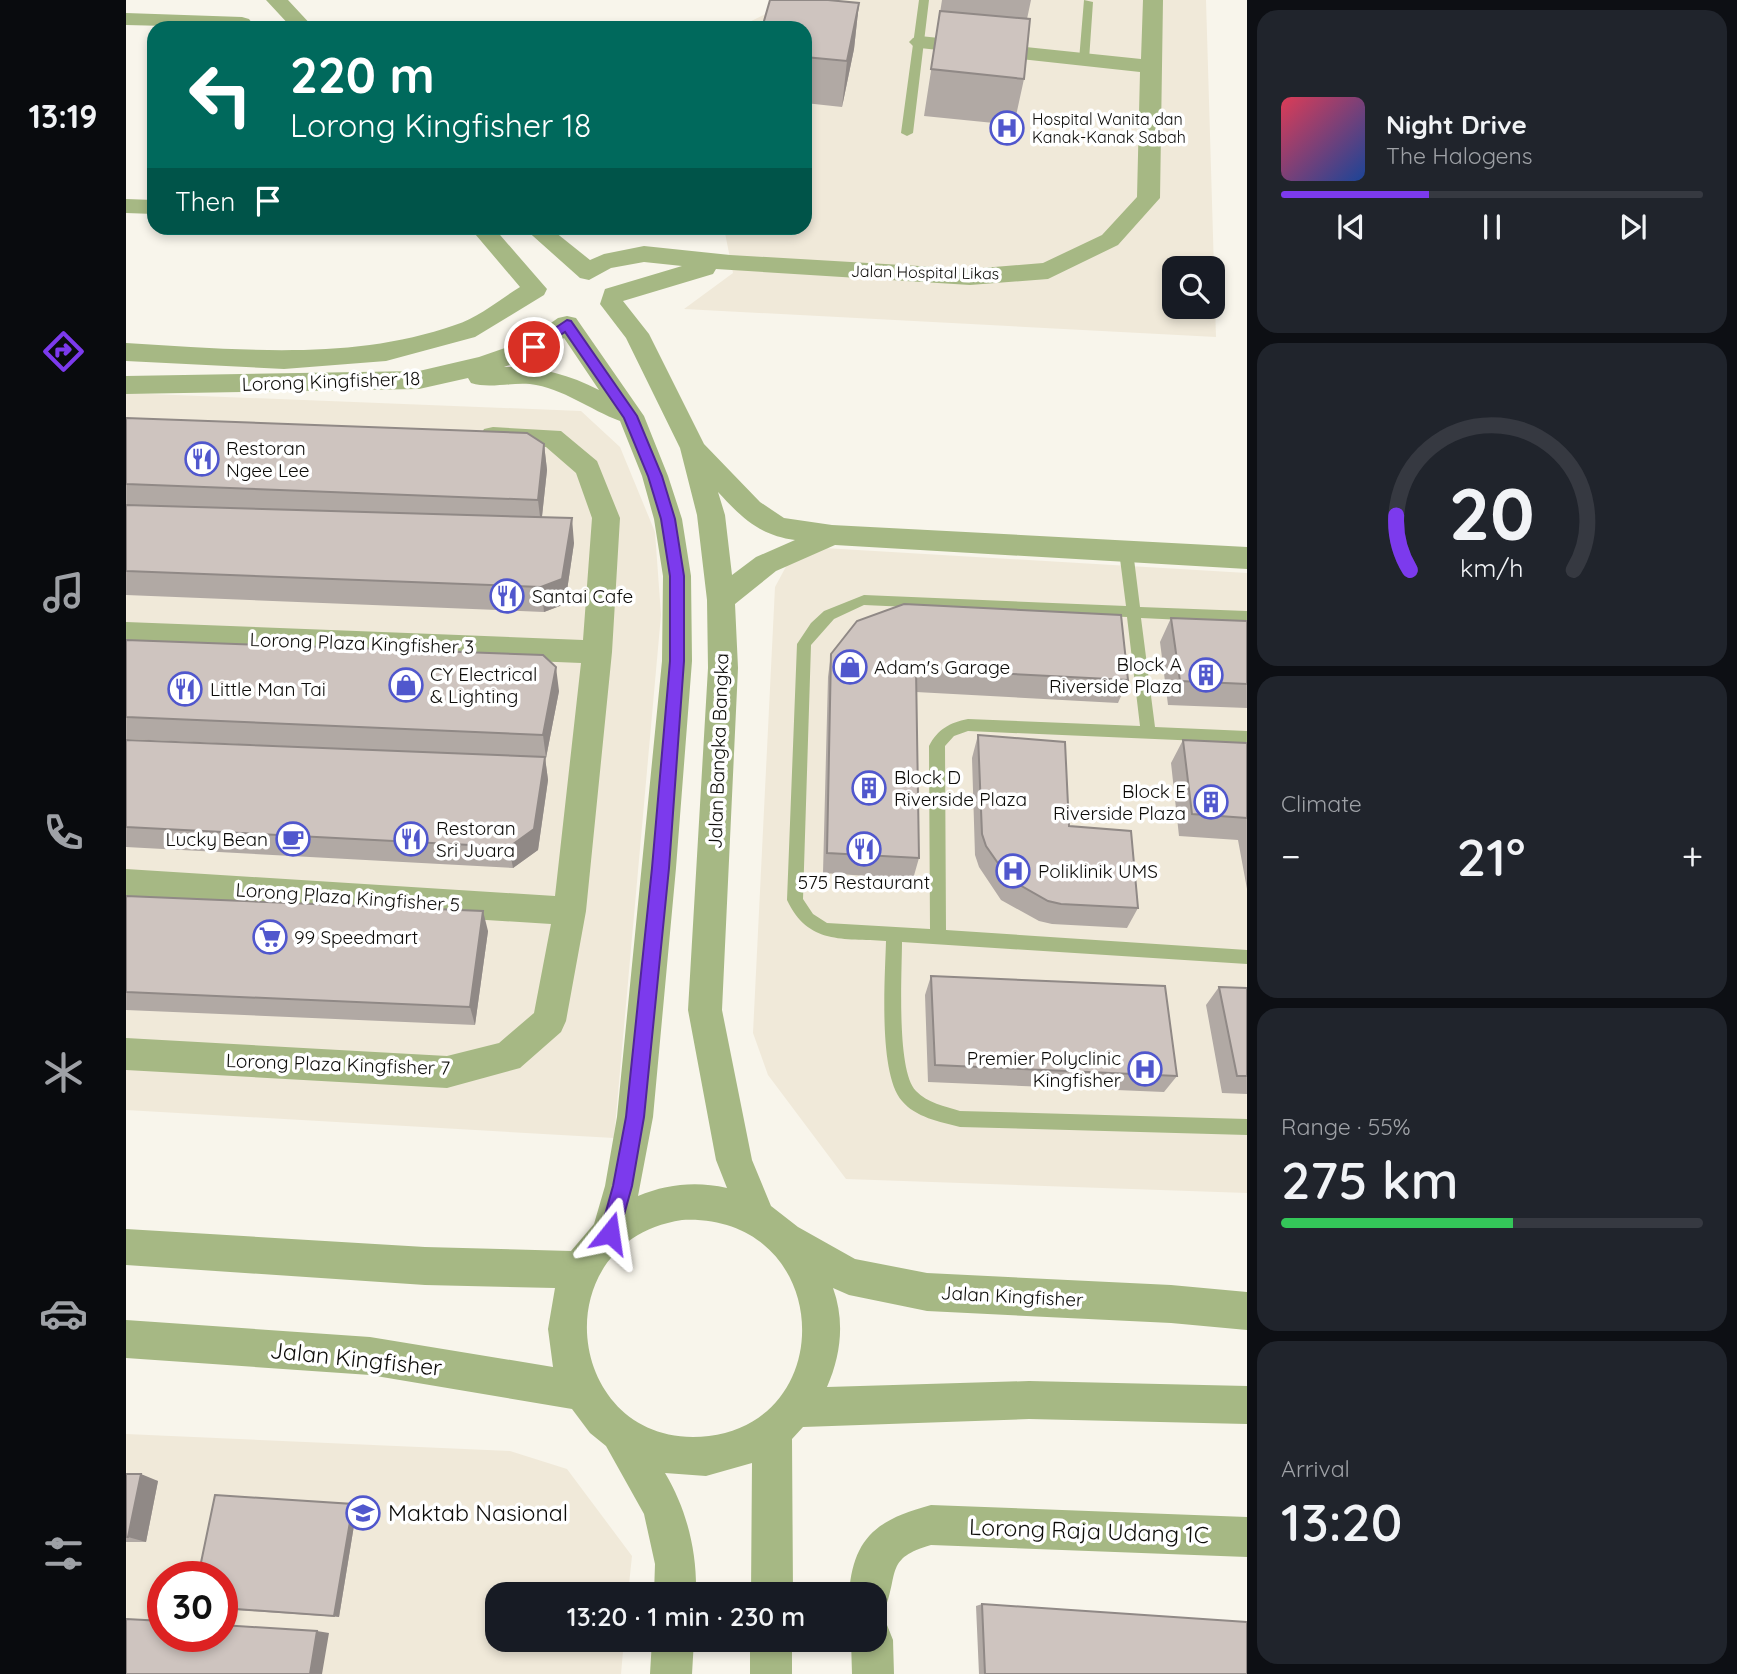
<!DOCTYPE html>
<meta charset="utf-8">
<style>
:root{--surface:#171b24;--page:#20242c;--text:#f1f3f6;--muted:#9ea1a6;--line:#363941;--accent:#7c3aed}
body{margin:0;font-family:Quicksand,sans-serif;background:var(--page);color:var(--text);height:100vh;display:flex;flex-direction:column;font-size:26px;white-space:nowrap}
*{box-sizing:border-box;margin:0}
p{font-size:23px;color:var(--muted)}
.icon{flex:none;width:38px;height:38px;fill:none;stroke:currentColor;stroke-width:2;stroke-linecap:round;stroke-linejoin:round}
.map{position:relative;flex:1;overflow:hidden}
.details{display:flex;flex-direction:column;gap:10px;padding:10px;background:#0d0f14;width:490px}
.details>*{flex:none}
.banner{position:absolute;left:21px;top:21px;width:665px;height:214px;border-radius:21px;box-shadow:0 4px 10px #0003;background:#00695c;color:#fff;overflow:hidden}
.fabs{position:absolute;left:1036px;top:256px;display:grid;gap:14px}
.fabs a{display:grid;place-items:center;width:63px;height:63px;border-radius:14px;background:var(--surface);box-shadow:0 4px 10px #0003;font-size:35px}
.speed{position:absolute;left:21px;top:1561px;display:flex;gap:14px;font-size:35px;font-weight:700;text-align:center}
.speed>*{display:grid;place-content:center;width:91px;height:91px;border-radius:50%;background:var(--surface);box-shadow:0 4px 10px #0003;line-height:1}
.speed .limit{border:10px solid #d22;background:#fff;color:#111}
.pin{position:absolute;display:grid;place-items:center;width:60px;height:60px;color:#fff;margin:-30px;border:4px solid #fff;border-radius:50%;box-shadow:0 2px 7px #0007}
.me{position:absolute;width:77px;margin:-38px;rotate:15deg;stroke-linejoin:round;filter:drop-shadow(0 0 5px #0008)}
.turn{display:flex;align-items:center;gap:24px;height:147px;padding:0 28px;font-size:32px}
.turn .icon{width:91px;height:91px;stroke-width:2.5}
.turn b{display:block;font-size:49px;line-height:60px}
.then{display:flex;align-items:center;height:66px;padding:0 28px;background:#0003;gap:14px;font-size:26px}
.big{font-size:52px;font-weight:600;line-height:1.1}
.details .widget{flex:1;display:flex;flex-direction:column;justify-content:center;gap:10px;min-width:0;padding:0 24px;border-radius:21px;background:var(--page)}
.details .dial{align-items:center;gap:0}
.dial svg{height:182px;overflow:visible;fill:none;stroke:var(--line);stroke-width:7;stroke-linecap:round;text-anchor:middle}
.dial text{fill:var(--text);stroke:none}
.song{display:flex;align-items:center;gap:21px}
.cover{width:84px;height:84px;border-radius:10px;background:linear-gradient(135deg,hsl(350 70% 55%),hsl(220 70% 35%))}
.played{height:7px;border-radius:4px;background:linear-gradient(90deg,var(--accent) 35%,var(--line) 35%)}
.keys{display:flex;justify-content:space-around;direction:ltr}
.heat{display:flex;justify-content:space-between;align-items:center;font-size:38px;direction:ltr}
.charge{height:10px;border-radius:5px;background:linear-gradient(90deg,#34c759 55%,var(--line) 0)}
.trip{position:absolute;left:359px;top:1582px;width:402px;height:70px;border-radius:21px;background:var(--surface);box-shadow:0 4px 10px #0003;font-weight:600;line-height:70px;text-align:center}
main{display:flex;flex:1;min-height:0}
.dock{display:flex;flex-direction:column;width:126px;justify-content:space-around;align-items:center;background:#090b0e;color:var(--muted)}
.dock .icon{width:49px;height:49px}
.dock .on{color:var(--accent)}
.dock b{font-size:32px;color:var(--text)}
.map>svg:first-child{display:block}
</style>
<main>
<nav class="dock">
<b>13:19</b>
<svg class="icon on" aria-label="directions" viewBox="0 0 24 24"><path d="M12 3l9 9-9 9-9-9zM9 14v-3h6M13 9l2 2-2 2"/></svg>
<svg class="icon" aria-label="music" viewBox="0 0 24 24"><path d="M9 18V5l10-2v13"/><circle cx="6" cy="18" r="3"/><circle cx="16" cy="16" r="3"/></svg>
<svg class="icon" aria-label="phone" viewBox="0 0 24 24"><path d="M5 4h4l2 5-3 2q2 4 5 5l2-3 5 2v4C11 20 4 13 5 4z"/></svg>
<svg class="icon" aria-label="climate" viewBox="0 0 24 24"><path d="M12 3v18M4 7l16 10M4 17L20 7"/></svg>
<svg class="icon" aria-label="car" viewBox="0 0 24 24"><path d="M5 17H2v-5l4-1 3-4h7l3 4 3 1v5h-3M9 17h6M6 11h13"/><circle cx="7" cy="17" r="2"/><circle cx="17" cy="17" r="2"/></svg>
<svg class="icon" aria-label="filters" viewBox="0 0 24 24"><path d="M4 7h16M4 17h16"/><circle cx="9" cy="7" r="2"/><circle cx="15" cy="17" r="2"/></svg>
</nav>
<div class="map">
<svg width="1121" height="1674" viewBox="0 0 1121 1674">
<rect width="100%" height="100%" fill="#f8f5eb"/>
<path fill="#f0e9d9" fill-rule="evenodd" d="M668,0H1080L1090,337L558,309L607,273L598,228H679V28H611ZM1048,268H1087V306H1048Z
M0,393L455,411L494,447L529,532L535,615L488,1138L0,1110Z
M698,548L1121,573V1193L720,1179L642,1075L627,1033L649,587L663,561Z
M0,1434L384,1451L441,1469L506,1556L502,1594H371V1640H498L495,1674H0ZM37,1577H96V1636H37Z"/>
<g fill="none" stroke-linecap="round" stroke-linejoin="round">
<path fill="#a6b884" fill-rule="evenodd" d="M793,0H803L787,133L781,136L775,133Z
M958,0L967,2L963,60L958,63L953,60Z
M1000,546L1007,551L1014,607L1121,611V623L1015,618L1029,727L1121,731V743L842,731L828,736L819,746L820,930L1121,950V964L776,942C776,972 770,1071 790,1091C801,1103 819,1106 834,1111L1121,1119V1135L834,1127C814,1122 789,1117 776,1101C752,1074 759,978 760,941C717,938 682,945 661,900L671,644L685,623L698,611L738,595L1000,606L993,551ZM738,605L1001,617L1014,726L842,719C823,723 812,729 803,746L804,929L701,923L687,914L677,899L685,645L708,619Z"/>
<path fill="#a6b884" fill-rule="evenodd" d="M140,0H162L188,28H166Z
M1017,0H1037L1034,198L992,245L922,279L844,285L590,269L587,274L497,301L523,334L578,444L634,502L658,518L706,525L1121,547V569L709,545L650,571L609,604L612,668L596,1010L626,1160L645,1206L672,1227L729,1259L801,1273L1045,1285L1121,1292V1330L1045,1323L801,1311L723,1295L707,1288C719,1321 715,1355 701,1387L903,1381L1121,1386V1424L903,1419L677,1427L666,1439L667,1594H625L626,1463L580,1476L539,1473C561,1510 571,1551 570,1594H528L529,1564L518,1514L480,1446L464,1433L446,1409L244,1375L0,1358V1320L244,1337L427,1367L422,1329L429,1288L299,1285L0,1265V1229L299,1247L445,1251L468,1224L479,1186L491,1117L536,661L537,576L528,519L516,476L494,421C464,410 437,388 404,384C385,382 364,389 345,383L342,378L293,389L0,394V376L293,371L353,357L399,341L432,318L441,316L450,318L518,416L542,476L556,519L565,576L566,661L550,868L527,1117L512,1196C541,1184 570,1181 601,1188L590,1160L562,1010L582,668L581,600L571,515L554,448L500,338L474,304L479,289L556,266L518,262L485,268L463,280L454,278L398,228H424L464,260L478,254L518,246L604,255L844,269L917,263L976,235L1011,197L1014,72L794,48L787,46L783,42L787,38L794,36L1015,59ZM438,338L473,390C442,374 412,366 378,367L417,353ZM592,492C616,518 633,535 669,540L630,557L606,575L599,515ZM556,1220C705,1213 717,1419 583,1436C440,1453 412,1242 556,1220Z
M0,13L116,17L123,19L126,23L121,28L0,25Z
M0,199L28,200V214L0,213Z
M344,228H368L421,289L418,295L349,337L260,361L158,369L0,361V343C109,349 224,362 329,325C352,318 374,299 394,287Z
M367,427L435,431L471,461L494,518L486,652L460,911L440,1021L435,1032L394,1068L321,1088L0,1070V1038L321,1056L373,1043L408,1013L425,924L0,897V869L429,896L455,663L0,644V622L457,640L466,518L450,473L420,447L358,443L354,436L358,429Z
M805,1505L1121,1517V1557L805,1545C759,1558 773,1573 759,1609L749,1613V1594H723C727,1536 753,1519 805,1505Z
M749,1620L761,1625L767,1640L768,1674H726L725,1640H749Z
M526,1640H568L566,1674H524Z
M624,1640H666V1674H624Z"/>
</g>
<path fill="#b1a9a4" d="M816,0H905L901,19L898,79L888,125L798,116Z
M733,3L728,49L716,107L679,103V28Z
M0,418L418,444L421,470L416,517L448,543L439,604L418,612L0,595Z
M1045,618L1121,621V708L1042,705L1034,642Z
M0,640L433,691L420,758H419L422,780L412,850L387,868L0,847V740L201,748L0,739Z
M705,654L1002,680L992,703L790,692L793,858L787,879L697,873L702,677Z
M852,735L943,826L1012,908L1001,928L926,924L913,921L875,900L853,867L849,855L846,758Z
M1057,740L1121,743V889L1112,840L1053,836L1045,763Z
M0,896L362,931L349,1025L0,1010Z
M805,976L1051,1076L1038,1092L802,1082L799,995Z
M1093,987L1121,988V1094L1096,1093L1080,1005Z
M0,1474L32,1481L20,1542H0Z
M231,1507L213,1617L96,1609V1577Z
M856,1604L1121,1674H853L850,1606Z"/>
<path fill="#908986" d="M733,3L728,49L716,107L721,61Z
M418,444L421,470L415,525L412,500Z
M446,518L448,543L439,604L418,612L415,587Z
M430,667L433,691L420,758L417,735Z
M419,757L422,780L412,850L387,868L383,847Z
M357,911L362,931L349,1025L344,1007Z
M15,1474L32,1481L20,1542L2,1537Z
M227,1504L231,1507L213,1617L208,1616Z
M191,1631L203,1633L196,1674H184Z"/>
<path fill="#cec4bf" stroke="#908986" stroke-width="2" d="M644,0H702L733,3L721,61L679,57V28H636Z
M814,11L904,19L898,79L805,69Z
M0,418L401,433L418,444L412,500L0,484Z
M0,505L446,518L436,579L415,587L0,571Z
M778,604L995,615L1002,680L790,669L793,858L701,853L705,654L731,621Z
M1045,618L1121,621V684L1054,681Z
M0,640L417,655L430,667L417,735L0,717Z
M852,735L939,742L943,826L1005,831L1012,908L935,904L922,901L883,879L860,846L856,834Z
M0,740L419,757L408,829L383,847L0,827Z
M1057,740L1121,743V818L1066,814Z
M0,896L357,911L344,1007L0,992Z
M805,976L1039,986L1051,1076L809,1065Z
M1093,987L1121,988V1076H1111Z
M0,1474H15L2,1537H0Z
M89,1495L227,1504L208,1616L96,1608V1577H72Z
M856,1604L1121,1622V1674H859Z
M0,1619L37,1621V1636H96V1625L191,1631L184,1674H0Z"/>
<path fill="#7c3aed" stroke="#51269a" stroke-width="2" d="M441,320L445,321L511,416L536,476L549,519L558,576V661L543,868L518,1117L506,1186L493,1233L490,1240L484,1242L477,1240L474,1233L487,1186L500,1117L526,868L544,661V576L535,519L522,476L498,418L439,332L412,350H403L401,347Z"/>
<defs>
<symbol id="hospital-ring" viewBox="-11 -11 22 22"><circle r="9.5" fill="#fff" stroke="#5057cd" stroke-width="1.5"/><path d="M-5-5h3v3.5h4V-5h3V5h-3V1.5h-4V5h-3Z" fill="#5057cd"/></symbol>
<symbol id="restaurant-ring" viewBox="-11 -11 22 22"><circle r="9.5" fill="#fff" stroke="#5057cd" stroke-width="1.5"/><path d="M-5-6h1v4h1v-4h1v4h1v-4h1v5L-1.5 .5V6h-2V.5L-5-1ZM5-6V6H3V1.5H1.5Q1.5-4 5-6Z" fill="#5057cd"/></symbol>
<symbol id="shop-ring" viewBox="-11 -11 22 22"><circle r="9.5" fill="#fff" stroke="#5057cd" stroke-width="1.5"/><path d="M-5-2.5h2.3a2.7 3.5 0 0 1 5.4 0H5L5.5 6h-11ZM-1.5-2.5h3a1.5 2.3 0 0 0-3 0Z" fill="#5057cd"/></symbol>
<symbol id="building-ring" viewBox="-11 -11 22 22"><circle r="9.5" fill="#fff" stroke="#5057cd" stroke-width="1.5"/><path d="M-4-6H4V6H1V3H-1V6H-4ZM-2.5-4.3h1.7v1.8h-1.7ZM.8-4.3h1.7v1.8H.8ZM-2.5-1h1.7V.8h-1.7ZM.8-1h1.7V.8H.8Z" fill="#5057cd"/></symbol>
<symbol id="cafe-ring" viewBox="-11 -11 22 22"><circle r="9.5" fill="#fff" stroke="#5057cd" stroke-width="1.5"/><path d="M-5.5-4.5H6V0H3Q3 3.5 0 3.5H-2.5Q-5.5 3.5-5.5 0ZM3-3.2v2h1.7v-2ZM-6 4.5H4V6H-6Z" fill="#5057cd"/></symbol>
<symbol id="supermarket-ring" viewBox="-11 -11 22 22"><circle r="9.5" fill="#fff" stroke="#5057cd" stroke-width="1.5"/><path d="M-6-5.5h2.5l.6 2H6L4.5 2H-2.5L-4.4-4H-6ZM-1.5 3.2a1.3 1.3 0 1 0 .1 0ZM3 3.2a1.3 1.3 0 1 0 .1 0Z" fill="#5057cd"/></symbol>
<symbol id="school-ring" viewBox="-11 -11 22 22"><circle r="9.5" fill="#fff" stroke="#5057cd" stroke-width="1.5"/><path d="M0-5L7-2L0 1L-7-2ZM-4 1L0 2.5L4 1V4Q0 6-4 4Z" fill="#5057cd"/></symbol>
</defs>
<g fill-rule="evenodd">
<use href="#hospital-ring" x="862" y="109" width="38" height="38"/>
<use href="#restaurant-ring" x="57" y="440" width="38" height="38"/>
<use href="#restaurant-ring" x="362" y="577" width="38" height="38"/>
<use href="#shop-ring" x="705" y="648" width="38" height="38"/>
<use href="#building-ring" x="1061" y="656" width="38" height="38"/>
<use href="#shop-ring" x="261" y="666" width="38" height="38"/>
<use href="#restaurant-ring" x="40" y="670" width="38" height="38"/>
<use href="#building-ring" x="724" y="769" width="38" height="38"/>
<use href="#building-ring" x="1066" y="783" width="38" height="38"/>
<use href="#cafe-ring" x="148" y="820" width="38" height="38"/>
<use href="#restaurant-ring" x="266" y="820" width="38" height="38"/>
<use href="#restaurant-ring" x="719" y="830" width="38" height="38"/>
<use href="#hospital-ring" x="868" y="852" width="38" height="38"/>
<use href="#supermarket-ring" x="125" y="918" width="38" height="38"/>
<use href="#hospital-ring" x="1000" y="1050" width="38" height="38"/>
<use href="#school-ring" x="218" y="1494" width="38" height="38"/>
</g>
<g text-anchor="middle" stroke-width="7" stroke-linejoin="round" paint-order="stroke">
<g font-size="16" fill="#0d0c09" stroke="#fff" text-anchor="start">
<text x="906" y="125">Hospital Wanita dan<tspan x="906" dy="18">Kanak-Kanak Sabah</tspan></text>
</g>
<g font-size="16" fill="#0d0c09" stroke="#fff">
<text transform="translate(799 272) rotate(1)" y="6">Jalan Hospital Likas</text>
</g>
<g font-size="19" fill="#0d0c09" stroke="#fff">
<text transform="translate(205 381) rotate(-2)" y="7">Lorong Kingfisher 18</text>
<text transform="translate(236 643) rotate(2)" y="7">Lorong Plaza Kingfisher 3</text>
<text transform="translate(592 751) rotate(-88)" y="7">Jalan Bangka Bangka</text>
<text transform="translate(222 897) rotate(4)" y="7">Lorong Plaza Kingfisher 5</text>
<text transform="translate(212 1064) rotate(2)" y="7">Lorong Plaza Kingfisher 7</text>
<text transform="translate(886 1296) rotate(3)" y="7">Jalan Kingfisher</text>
</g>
<g font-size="19" fill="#0d0c09" stroke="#fff" text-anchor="start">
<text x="100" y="455">Restoran<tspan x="100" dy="22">Ngee Lee</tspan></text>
<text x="406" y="603">Santai Cafe</text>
<text x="1056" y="671" text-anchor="end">Block A<tspan x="1056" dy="22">Riverside Plaza</tspan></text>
<text x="748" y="674">Adam's Garage</text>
<text x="304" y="681">CY Electrical<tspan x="304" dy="22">&amp; Lighting</tspan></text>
<text x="84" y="696">Little Man Tai</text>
<text x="768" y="784">Block D<tspan x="768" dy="22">Riverside Plaza</tspan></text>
<text x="1060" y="798" text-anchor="end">Block E<tspan x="1060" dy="22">Riverside Plaza</tspan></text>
<text x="310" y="835">Restoran<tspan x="310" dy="22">Sri Juara</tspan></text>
<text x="142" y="846" text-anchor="end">Lucky Bean</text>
<text x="912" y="878">Poliklinik UMS</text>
<text x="738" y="889" text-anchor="middle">575 Restaurant</text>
<text x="168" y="944">99 Speedmart</text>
<text x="995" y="1065" text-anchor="end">Premier Polyclinic<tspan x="995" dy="22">Kingfisher</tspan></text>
</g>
<g font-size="23" fill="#0d0c09" stroke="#fff">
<text transform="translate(230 1359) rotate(6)" y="8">Jalan Kingfisher</text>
<text transform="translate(963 1531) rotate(2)" y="8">Lorong Raja Udang 1C</text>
</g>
<g font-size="23" fill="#0d0c09" stroke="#fff" text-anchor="start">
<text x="262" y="1521">Maktab Nasional</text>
</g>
</g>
</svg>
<div class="fabs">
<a><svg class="icon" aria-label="search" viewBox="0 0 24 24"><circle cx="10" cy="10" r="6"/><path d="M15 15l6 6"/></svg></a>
</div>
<div class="speed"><div class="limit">30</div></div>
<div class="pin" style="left:408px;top:347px;background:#d93025"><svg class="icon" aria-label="arrive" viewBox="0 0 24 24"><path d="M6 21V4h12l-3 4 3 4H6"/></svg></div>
<svg class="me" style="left:484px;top:1233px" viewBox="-20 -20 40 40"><path d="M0-17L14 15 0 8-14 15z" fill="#7c3aed" stroke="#fff" stroke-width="4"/></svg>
<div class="trip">13:20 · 1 min · 230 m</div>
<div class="banner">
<div class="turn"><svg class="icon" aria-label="left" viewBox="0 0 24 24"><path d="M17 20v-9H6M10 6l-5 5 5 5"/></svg><div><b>220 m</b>Lorong Kingfisher 18</div></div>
<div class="then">Then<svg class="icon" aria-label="arrive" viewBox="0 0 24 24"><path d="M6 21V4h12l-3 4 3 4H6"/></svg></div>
</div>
</div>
<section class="details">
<div class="widget">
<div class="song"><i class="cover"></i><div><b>Night Drive</b><p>The Halogens</p></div></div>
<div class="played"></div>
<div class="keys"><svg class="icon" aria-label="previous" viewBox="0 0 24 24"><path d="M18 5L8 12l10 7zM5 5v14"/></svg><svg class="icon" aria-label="pause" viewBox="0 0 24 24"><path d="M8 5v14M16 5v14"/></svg><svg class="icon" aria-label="next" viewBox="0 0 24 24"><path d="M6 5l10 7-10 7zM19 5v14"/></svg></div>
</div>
<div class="widget dial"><svg viewBox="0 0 100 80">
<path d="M14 69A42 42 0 1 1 86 69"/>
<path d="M14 69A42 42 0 0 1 8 45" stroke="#7c3aed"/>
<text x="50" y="56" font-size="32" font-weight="700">20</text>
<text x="50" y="72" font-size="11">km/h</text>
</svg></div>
<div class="widget"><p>Climate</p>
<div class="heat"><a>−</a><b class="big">21°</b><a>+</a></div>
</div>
<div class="widget"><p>Range · 55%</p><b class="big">275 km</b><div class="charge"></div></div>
<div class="widget"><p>Arrival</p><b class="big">13:20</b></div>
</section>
</main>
